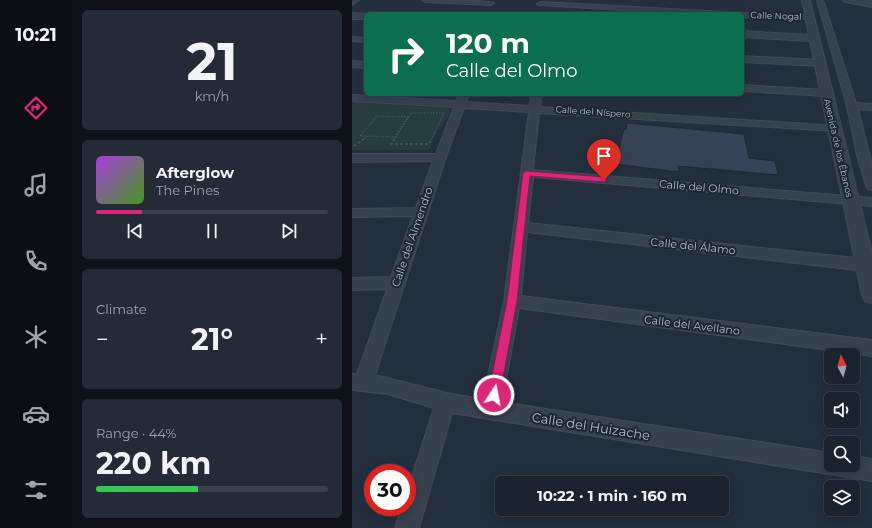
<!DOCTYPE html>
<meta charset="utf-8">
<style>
:root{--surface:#1b232e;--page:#242b36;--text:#f1f3f6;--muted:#a0a4aa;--line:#39404a;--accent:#db2777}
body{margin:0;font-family:Montserrat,sans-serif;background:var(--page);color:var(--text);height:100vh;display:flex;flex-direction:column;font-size:15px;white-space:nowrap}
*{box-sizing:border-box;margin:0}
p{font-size:13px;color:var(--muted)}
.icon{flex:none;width:22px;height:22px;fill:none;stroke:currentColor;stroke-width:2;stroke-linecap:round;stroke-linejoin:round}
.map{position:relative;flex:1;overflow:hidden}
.sheet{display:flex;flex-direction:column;gap:10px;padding:10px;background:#0f1319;width:280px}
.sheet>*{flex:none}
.guide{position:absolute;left:12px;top:12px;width:380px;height:84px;border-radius:6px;box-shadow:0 2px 10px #0003,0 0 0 1px var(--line);background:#0b6e4f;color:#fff;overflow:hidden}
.needle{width:26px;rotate:354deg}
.fabs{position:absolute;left:472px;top:348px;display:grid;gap:8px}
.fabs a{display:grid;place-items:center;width:36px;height:36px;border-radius:6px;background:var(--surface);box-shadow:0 2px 10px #0003,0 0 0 1px var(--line);font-size:20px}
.speed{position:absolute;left:12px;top:464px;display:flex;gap:8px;font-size:20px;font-weight:700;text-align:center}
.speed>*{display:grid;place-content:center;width:52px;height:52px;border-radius:50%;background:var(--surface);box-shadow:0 2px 10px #0003,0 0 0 1px var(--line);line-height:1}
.speed .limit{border:6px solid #d22;background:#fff;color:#111}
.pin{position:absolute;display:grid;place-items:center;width:34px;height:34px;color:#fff;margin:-41px -17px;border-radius:50% 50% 50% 0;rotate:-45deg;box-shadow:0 0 4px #0007}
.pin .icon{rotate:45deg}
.me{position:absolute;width:44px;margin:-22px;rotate:11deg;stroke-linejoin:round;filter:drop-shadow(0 0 3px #0008)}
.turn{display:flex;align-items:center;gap:14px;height:84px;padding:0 16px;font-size:18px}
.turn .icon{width:52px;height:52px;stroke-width:2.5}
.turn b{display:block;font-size:28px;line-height:34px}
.big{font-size:30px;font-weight:700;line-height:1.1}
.sheet .card{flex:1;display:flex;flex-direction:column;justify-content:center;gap:6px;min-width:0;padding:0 14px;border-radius:6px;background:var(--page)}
.sheet .dial{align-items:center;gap:0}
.dial b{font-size:52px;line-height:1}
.song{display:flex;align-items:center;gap:12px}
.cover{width:48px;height:48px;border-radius:6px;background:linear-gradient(135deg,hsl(280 70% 55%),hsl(100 70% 35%))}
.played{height:4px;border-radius:2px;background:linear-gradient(90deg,var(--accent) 20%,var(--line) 20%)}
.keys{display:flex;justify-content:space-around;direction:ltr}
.heat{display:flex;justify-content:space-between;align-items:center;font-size:22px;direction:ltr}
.charge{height:6px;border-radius:3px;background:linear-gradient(90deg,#34c759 44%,var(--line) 0)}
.trip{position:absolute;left:143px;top:476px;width:234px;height:40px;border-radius:6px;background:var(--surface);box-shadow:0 2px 10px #0003,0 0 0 1px var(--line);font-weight:700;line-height:40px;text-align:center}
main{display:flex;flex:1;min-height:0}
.menu{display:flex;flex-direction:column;width:72px;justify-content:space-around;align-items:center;background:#0b0e12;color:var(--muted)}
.menu .icon{width:28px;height:28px}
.menu .selected{color:var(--accent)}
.menu b{font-size:18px;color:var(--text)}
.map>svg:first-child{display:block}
</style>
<main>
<nav class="menu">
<b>10:21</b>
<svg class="icon selected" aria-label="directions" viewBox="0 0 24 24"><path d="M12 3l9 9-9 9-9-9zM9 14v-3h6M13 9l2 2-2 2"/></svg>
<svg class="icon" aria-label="music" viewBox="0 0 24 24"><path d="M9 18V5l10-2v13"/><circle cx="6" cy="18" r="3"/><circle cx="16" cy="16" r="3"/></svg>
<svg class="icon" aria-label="phone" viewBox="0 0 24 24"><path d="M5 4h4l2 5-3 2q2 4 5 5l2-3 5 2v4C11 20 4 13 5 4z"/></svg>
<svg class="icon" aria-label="climate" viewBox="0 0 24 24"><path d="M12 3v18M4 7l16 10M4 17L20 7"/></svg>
<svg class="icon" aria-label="car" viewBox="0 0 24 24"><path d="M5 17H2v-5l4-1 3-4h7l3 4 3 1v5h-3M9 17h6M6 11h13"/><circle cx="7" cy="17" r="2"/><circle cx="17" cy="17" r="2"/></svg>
<svg class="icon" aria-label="filters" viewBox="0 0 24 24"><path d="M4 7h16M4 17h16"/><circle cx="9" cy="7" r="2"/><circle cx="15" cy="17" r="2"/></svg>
</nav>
<section class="sheet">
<div class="card dial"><b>21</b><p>km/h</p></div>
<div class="card">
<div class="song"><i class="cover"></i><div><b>Afterglow</b><p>The Pines</p></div></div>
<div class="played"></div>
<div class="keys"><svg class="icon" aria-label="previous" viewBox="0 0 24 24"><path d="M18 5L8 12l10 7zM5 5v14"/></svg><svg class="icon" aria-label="pause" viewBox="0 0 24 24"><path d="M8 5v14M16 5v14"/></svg><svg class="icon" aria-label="next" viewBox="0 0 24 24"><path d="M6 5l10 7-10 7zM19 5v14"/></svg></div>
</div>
<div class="card"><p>Climate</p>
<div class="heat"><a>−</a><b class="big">21°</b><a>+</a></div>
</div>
<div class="card"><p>Range · 44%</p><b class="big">220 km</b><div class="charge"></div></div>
</section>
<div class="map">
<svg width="520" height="528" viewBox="0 0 520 528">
<rect width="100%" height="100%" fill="#242f3e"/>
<path fill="#263c3f" d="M2,102L98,108L96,117L85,131L77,150H0V106Z"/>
<path fill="#364354" stroke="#1f2835" d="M275,123L392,134L397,158L423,161L426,175L326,166L327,172L263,164L272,129L274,130Z"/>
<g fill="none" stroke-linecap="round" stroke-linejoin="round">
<defs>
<path id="minor" d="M0,0H7L0,5Z
M70,0C82,0 135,0 142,3L139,5L73,2Z
M465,0H471L504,103L520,104V110L506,109L520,165V190L516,189L514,186L505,155L495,106Z
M490,0H504L520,3V7L493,2Z
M189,2L375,12L379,14H335L187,5L185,4Z
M390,13L457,15L461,17L457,19L390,17V14H387Z
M0,37L14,38V42L0,41Z
M390,56L468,60L472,63L468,66L390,62Z
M0,61L14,62V68L0,67Z
M390,85L474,90L479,93L474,96L390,91Z
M107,94H117L114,102L178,106L179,94H189L188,107L487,126L488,128L483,131L187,113L181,170L520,198V206L181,177L176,223L513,259L518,261L520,266L518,269L513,271L175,232L169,296L520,340V356L167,308L150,402L479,453V465H501V456L520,459V481L100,413L67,528H43L50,507H55V492L82,408L36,394L0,390V374H5L35,289L0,290V278L39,277L61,216L0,217V209L64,208L81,161L0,162V154H84L102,107L0,101V95L104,101ZM112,108L177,112L152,301L131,399L99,394L23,375L94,157Z"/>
<path id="tertiary" d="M450,0H458L520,253V303L513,301L510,295L458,41L390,37V31L457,35Z
M509,0H520V4L510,2Z
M0,13L17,14H14V19H0Z"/>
</defs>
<use href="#minor" stroke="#414a57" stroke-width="2"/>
<use href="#tertiary" stroke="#414a57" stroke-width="2"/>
<path stroke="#3f5557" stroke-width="1.5" stroke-dasharray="1.5 1.5" stroke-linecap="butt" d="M25,116L56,117L43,137L8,136Z
M10,140L16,136
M42,140L59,113H92L79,140"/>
<path stroke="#3f5557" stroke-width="2" stroke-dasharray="2.5 2.5" stroke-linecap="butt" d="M42,139L39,144H77L79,139
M2,146L12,139"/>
<use href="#minor" fill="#38414e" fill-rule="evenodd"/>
<use href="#tertiary" fill="#38414e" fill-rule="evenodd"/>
</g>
<path fill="#db2777" stroke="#8e194d" d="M174,171L252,177L255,180L252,182L178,176L165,301L148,395L146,398L142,400L138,398L136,395L155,301L171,173Z"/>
<g text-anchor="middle" stroke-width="4" stroke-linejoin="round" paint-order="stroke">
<g font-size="9" fill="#b4bcc9" stroke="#1d2633">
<text transform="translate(424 16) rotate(2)" y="3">Calle Nogal</text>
<text transform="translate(241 112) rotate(4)" y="3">Calle del Níspero</text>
<text transform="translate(486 148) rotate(77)" y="3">Avenida de los Ébanos</text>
</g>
<g font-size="11" fill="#b4bcc9" stroke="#1d2633">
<text transform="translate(347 187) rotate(5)" y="4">Calle del Olmo</text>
<text transform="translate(60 237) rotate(-71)" y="4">Calle del Almendro</text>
<text transform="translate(341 246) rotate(6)" y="4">Calle del Álamo</text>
<text transform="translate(340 325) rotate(7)" y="4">Calle del Avellano</text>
</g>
<g font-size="13" fill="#b4bcc9" stroke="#1d2633">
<text transform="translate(239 426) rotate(9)" y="5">Calle del Huizache</text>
</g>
</g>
</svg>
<div class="fabs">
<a><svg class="needle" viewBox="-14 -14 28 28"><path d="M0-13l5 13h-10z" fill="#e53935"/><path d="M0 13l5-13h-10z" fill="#a0a4aa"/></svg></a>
<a><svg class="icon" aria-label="sound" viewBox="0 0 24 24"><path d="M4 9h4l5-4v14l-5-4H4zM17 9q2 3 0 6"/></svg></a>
<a><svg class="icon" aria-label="search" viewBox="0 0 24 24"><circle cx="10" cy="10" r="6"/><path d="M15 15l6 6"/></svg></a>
<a><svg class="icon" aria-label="layers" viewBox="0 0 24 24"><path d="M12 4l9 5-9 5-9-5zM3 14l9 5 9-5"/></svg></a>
</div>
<div class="speed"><div class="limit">30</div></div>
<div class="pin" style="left:252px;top:180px;background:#d93025"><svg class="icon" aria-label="arrive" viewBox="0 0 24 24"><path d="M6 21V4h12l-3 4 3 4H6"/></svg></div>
<svg class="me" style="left:142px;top:395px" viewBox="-20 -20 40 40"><circle r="17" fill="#db2777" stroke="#fff" stroke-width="3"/><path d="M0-11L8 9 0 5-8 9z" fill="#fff"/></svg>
<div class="trip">10:22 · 1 min · 160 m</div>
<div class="guide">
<div class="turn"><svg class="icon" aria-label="right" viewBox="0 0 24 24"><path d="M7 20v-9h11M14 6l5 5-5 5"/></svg><div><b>120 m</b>Calle del Olmo</div></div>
</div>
</div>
</main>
